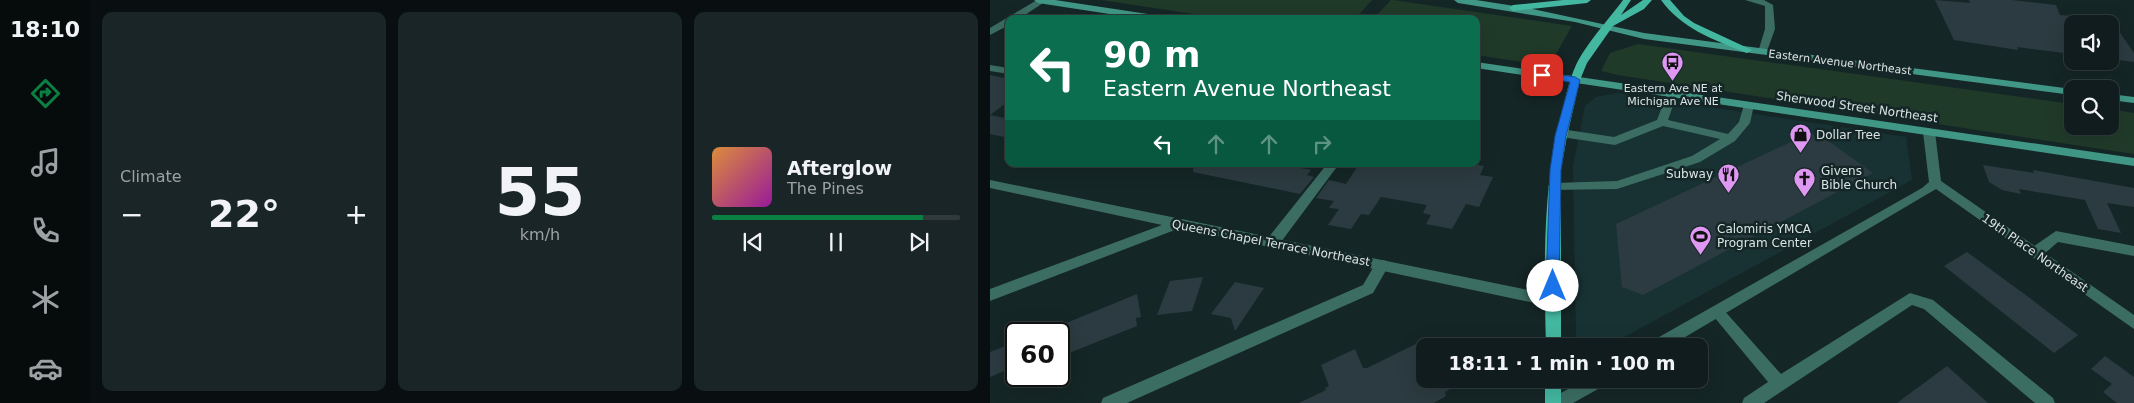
<!DOCTYPE html>
<meta charset="utf-8">
<style>
:root{--surface:#101c1d;--page:#192526;--text:#f1f3f6;--muted:#9ca1a4;--line:#303a3b;--accent:#0b8043}
body{margin:0;font-family:"DejaVu Sans",sans-serif;background:var(--page);color:var(--text);height:100vh;display:flex;flex-direction:column;font-size:19px;white-space:nowrap}
*{box-sizing:border-box;margin:0}
p{font-size:16px;color:var(--muted)}
.icon{flex:none;width:28px;height:28px;fill:none;stroke:currentColor;stroke-width:2;stroke-linecap:round;stroke-linejoin:round}
.map{position:relative;flex:1;overflow:hidden}
.sheet{display:flex;flex-direction:column;gap:12px;padding:12px;background:#090f10;width:900px}
.sheet>*{flex:none}
.top-card{position:absolute;left:15px;top:15px;width:475px;height:152px;border-radius:10px;box-shadow:0 5px 20px #0002,0 0 0 1px var(--line);background:#0b6e4f;color:#fff;overflow:hidden}
.controls{position:absolute;left:1074px;top:15px;display:grid;gap:10px}
.controls a{display:grid;place-items:center;width:55px;height:55px;border-radius:10px;background:var(--surface);box-shadow:0 5px 20px #0002,0 0 0 1px var(--line);font-size:25px}
.speed{position:absolute;left:15px;top:322px;display:flex;gap:10px;font-size:25px;font-weight:700;text-align:center}
.speed>*{display:grid;place-content:center;width:65px;height:65px;border-radius:50%;background:var(--surface);box-shadow:0 5px 20px #0002,0 0 0 1px var(--line);line-height:1}
.speed .limit{border:2px solid #111;border-radius:8px;background:#fff;color:#111}
.pin{position:absolute;display:grid;place-items:center;width:42px;height:42px;color:#fff;margin:-21px;border-radius:10px;box-shadow:0 2px 8px #0006}
.me{position:absolute;width:55px;margin:-28px;rotate:0deg;stroke-linejoin:round;filter:drop-shadow(0 0 4px #0008)}
.turn{display:flex;align-items:center;gap:18px;height:105px;padding:0 15px;font-size:22px}
.turn .icon{width:65px;height:65px;stroke-width:2.5}
.turn b{display:block;font-size:35px;line-height:42px}
.lanes{display:flex;align-items:center;height:48px;padding:0 15px;background:#0003;justify-content:center;gap:25px;direction:ltr}
.lanes .off{opacity:.35}
.big{font-size:38px;font-weight:700;line-height:1.1}
.sheet .card{flex:1;display:flex;flex-direction:column;justify-content:center;gap:8px;min-width:0;padding:0 18px;border-radius:10px;background:var(--page)}
.sheet .dial{align-items:center;gap:0}
.dial b{font-size:65px;line-height:1}
.song{display:flex;align-items:center;gap:15px}
.cover{width:60px;height:60px;border-radius:8px;background:linear-gradient(135deg,hsl(30 70% 55%),hsl(300 70% 35%))}
.played{height:5px;border-radius:2px;background:linear-gradient(90deg,var(--accent) 85%,var(--line) 85%)}
.keys{display:flex;justify-content:space-around;direction:ltr}
.heat{display:flex;justify-content:space-between;align-items:center;font-size:28px;direction:ltr}
.sheet .tiles{flex:1;display:grid;gap:12px;grid-template-columns:repeat(3,1fr)}
.trip{position:absolute;left:426px;top:338px;width:292px;height:50px;border-radius:10px;background:var(--surface);box-shadow:0 5px 20px #0002,0 0 0 1px var(--line);font-weight:700;line-height:50px;text-align:center}
main{display:flex;flex:1;min-height:0}
.tab-bar{display:flex;flex-direction:column;width:90px;justify-content:space-around;align-items:center;background:#060b0c;color:var(--muted)}
.tab-bar .icon{width:35px;height:35px}
.tab-bar .current{color:var(--accent)}
.tab-bar b{font-size:22px;color:var(--text)}
.map>svg:first-child{display:block}
</style>
<main>
<nav class="tab-bar">
<b>18:10</b>
<svg class="icon current" aria-label="directions" viewBox="0 0 24 24"><path d="M12 3l9 9-9 9-9-9zM9 14v-3h6M13 9l2 2-2 2"/></svg>
<svg class="icon" aria-label="music" viewBox="0 0 24 24"><path d="M9 18V5l10-2v13"/><circle cx="6" cy="18" r="3"/><circle cx="16" cy="16" r="3"/></svg>
<svg class="icon" aria-label="phone" viewBox="0 0 24 24"><path d="M5 4h4l2 5-3 2q2 4 5 5l2-3 5 2v4C11 20 4 13 5 4z"/></svg>
<svg class="icon" aria-label="climate" viewBox="0 0 24 24"><path d="M12 3v18M4 7l16 10M4 17L20 7"/></svg>
<svg class="icon" aria-label="car" viewBox="0 0 24 24"><path d="M5 17H2v-5l4-1 3-4h7l3 4 3 1v5h-3M9 17h6M6 11h13"/><circle cx="7" cy="17" r="2"/><circle cx="17" cy="17" r="2"/></svg>
</nav>
<section class="sheet">
<div class="tiles">
<div class="card"><p>Climate</p>
<div class="heat"><a>−</a><b class="big">22°</b><a>+</a></div>
</div>
<div class="card dial"><b>55</b><p>km/h</p></div>
<div class="card">
<div class="song"><i class="cover"></i><div><b>Afterglow</b><p>The Pines</p></div></div>
<div class="played"></div>
<div class="keys"><svg class="icon" aria-label="previous" viewBox="0 0 24 24"><path d="M18 5L8 12l10 7zM5 5v14"/></svg><svg class="icon" aria-label="pause" viewBox="0 0 24 24"><path d="M8 5v14M16 5v14"/></svg><svg class="icon" aria-label="next" viewBox="0 0 24 24"><path d="M6 5l10 7-10 7zM19 5v14"/></svg></div>
</div>
</div>
</section>
<div class="map">
<svg width="1144" height="403" viewBox="0 0 1144 403">
<rect width="100%" height="100%" fill="#152627"/>
<path fill="#183234" d="M627,93L916,137L922,180L618,346H598L586,337L583,166L595,106L606,97Z"/>
<path fill="#203a29" d="M111,0H382L365,19H237Z
M401,0H403L582,26L563,59L547,64L486,55V19H383Z
M648,44L1082,104V126H1120V109L1144,113V154L628,75L611,71L620,53Z"/>
<path fill="#2c3b41" d="M945,0L980,3L979,0H1022L1066,5L1070,15L1082,16V54L1027,47L1028,50L964,40Z
M1120,18L1144,53V62L1120,59Z
M0,75L19,79V101L0,115Z
M0,115L19,119V138L0,134Z
M820,133L826,137L830,135L883,173L653,295L632,287L626,224Z
M204,164H290L321,170L317,175L324,177L310,194L203,172Z
M369,164H481L494,166L490,175L503,177L489,207L476,204L462,229L436,224L441,215L433,213L437,205L391,197L379,215L371,214L361,229L338,225L349,209L339,208L344,201L326,198L339,180L356,184Z
M993,165L1044,173L1043,170L1144,188V207L1117,203L1131,233L1108,229L1095,200L1029,189L1031,194L1012,190L999,182Z
M977,252L1041,299L1088,335L1064,353L954,266Z
M213,277L202,311L167,315L180,281Z
M245,282L274,288L245,331L241,318L221,314Z
M147,294L151,317L146,318L147,326L69,357V326Z
M440,337L444,346H435V379H461L465,386L455,392L456,396L444,403H309L336,390L335,388L339,386L331,365L365,349L373,368H377Z
M26,342V366L0,377V352Z
M1115,356L1144,377V403H1127L1113,392L1122,384L1101,369Z
M957,366L998,403H907Z"/>
<g fill="none" stroke-linecap="round" stroke-linejoin="round">
<path fill="#3b6d62" fill-rule="evenodd" d="M755,0H774L783,5L785,29L776,54H770L768,52L775,29V6Z
M0,65L19,68V74L0,71Z
M682,91L687,94L678,120L738,134L749,122L754,105L759,102L764,105L760,123L745,141L710,162L627,189L560,190L558,187L560,184L564,183L627,181L702,156L730,139L673,126L625,145L571,137L565,133L571,129L624,137L667,120L677,94Z
M337,164H349L288,246L283,247L278,246L276,242L278,238Z
M1066,231L1144,246V256L1068,242C1060,248 1051,260 1040,257L1038,253L1040,249Z
M392,260L397,261L399,265L383,293L137,403H111L113,398L373,285L387,261Z
M920,293L943,300L1063,398L1065,403H1045L934,309L922,305L774,403H752L754,398L778,382L720,312L722,308L727,306L732,308L791,374Z"/>
<path fill="#3b6d62" fill-rule="evenodd" d="M47,0L56,1L29,19H19V25L0,35V28Z
M939,128L945,132L951,181L1144,315V329L946,189L680,346H660L662,341L932,188L939,182L933,132Z
M0,180L563,295L568,297L570,301L568,305L563,307L190,228L0,301V289L172,225L0,188Z
M596,379H619L617,384L583,403H560L562,398Z"/>
<path fill="#419786" fill-rule="evenodd" d="M44,0H65L171,16L175,19H152L48,3Z
M464,0H486L538,8L654,33L1082,89V95L654,39L585,22L468,3Z
M486,62L1144,158V166L486,68Z
M1120,94L1144,97V103L1120,100Z"/>
<path fill="#44b7a1" fill-rule="evenodd" d="M573,0H601L597,3L523,11L519,8L523,5Z
M633,0H641L631,15L653,0H662L654,9L623,26L597,63L590,80L577,136L571,170V346H556C554,270 552,186 572,112C576,96 579,80 586,65C596,44 619,19 633,0Z
M671,0H680L694,16L704,23L762,50L757,53L754,52C722,39 691,28 671,0Z
M555,379H571V403H555Z"/>
</g>
<path fill="#1a73e8" stroke="#114b97" d="M552,72L585,77L590,80L576,136L571,170L569,286L567,289L563,291L558,289L556,286L560,170L565,136L580,82L548,77L547,75Z"/>
<defs>
<symbol id="bus-pin" viewBox="-11 -11 22 30"><path d="M0 17L-7.5 6A9.5 9.5 0 1 1 7.5 6Z" fill="#de98f2" stroke="#152627"/><path d="M-5-6H5V4H4V6H2V4H-2V6H-4V4H-5ZM-3.5-4V0h7V-4ZM-3.5 1.2v1.5H-2V1.2ZM2 1.2v1.5H3.5V1.2Z" fill="#111"/></symbol>
<symbol id="shop-pin" viewBox="-11 -11 22 30"><path d="M0 17L-7.5 6A9.5 9.5 0 1 1 7.5 6Z" fill="#de98f2" stroke="#152627"/><path d="M-5-2.5h2.3a2.7 3.5 0 0 1 5.4 0H5L5.5 6h-11ZM-1.5-2.5h3a1.5 2.3 0 0 0-3 0Z" fill="#111"/></symbol>
<symbol id="restaurant-pin" viewBox="-11 -11 22 30"><path d="M0 17L-7.5 6A9.5 9.5 0 1 1 7.5 6Z" fill="#de98f2" stroke="#152627"/><path d="M-5-6h1v4h1v-4h1v4h1v-4h1v5L-1.5 .5V6h-2V.5L-5-1ZM5-6V6H3V1.5H1.5Q1.5-4 5-6Z" fill="#111"/></symbol>
<symbol id="church-pin" viewBox="-11 -11 22 30"><path d="M0 17L-7.5 6A9.5 9.5 0 1 1 7.5 6Z" fill="#de98f2" stroke="#152627"/><path d="M-1.2-6h2.4v3.5h3.3v2.4h-3.3V6h-2.4V-.1h-3.3v-2.4h3.3Z" fill="#111"/></symbol>
<symbol id="stadium-pin" viewBox="-11 -11 22 30"><path d="M0 17L-7.5 6A9.5 9.5 0 1 1 7.5 6Z" fill="#de98f2" stroke="#152627"/><path d="M0-5a6.5 5 0 1 0 0 10a6.5 5 0 1 0 0-10ZM-3.5-1.8h7v3.6h-7Z" fill="#111"/></symbol>
</defs>
<g fill-rule="evenodd">
<use href="#bus-pin" x="670" y="50" width="25" height="34"/>
<use href="#shop-pin" x="798" y="122" width="25" height="34"/>
<use href="#restaurant-pin" x="726" y="162" width="25" height="34"/>
<use href="#church-pin" x="802" y="166" width="25" height="34"/>
<use href="#stadium-pin" x="698" y="224" width="25" height="34"/>
</g>
<g text-anchor="middle" stroke-width="5" stroke-linejoin="round" paint-order="stroke">
<g font-size="11" fill="#dae4e5" stroke="#152627">
<text transform="translate(850 62) rotate(7)" y="4">Eastern Avenue Northeast</text>
</g>
<g font-size="11" fill="#dae4e5" stroke="#152627">
<text x="683" y="92">Eastern Ave NE at<tspan x="683" dy="13">Michigan Ave NE</tspan></text>
</g>
<g font-size="12" fill="#dae4e5" stroke="#152627">
<text transform="translate(867 107) rotate(8)" y="4">Sherwood Street Northeast</text>
<text transform="translate(281 243) rotate(11)" y="4">Queens Chapel Terrace Northeast</text>
<text transform="translate(1045 253) rotate(35)" y="4">19th Place Northeast</text>
</g>
<g font-size="12" fill="#dae4e5" stroke="#152627" text-anchor="start">
<text x="826" y="139">Dollar Tree</text>
<text x="831" y="175">Givens<tspan x="831" dy="14">Bible Church</tspan></text>
<text x="723" y="178" text-anchor="end">Subway</text>
<text x="727" y="233">Calomiris YMCA<tspan x="727" dy="14">Program Center</tspan></text>
</g>
</g>
</svg>
<div class="controls">
<a><svg class="icon" aria-label="sound" viewBox="0 0 24 24"><path d="M4 9h4l5-4v14l-5-4H4zM17 9q2 3 0 6"/></svg></a>
<a><svg class="icon" aria-label="search" viewBox="0 0 24 24"><circle cx="10" cy="10" r="6"/><path d="M15 15l6 6"/></svg></a>
</div>
<div class="speed"><div class="limit">60</div></div>
<div class="pin" style="left:552px;top:75px;background:#d93025"><svg class="icon" aria-label="arrive" viewBox="0 0 24 24"><path d="M6 21V4h12l-3 4 3 4H6"/></svg></div>
<svg class="me" style="left:563px;top:286px" viewBox="-20 -20 40 40"><circle r="19" fill="#fff"/><path d="M0-13L10 11 0 6-10 11z" fill="#1a73e8"/></svg>
<div class="trip">18:11 · 1 min · 100 m</div>
<div class="top-card">
<div class="turn"><svg class="icon" aria-label="left" viewBox="0 0 24 24"><path d="M17 20v-9H6M10 6l-5 5 5 5"/></svg><div><b>90 m</b>Eastern Avenue Northeast</div></div>
<div class="lanes"><svg class="icon" aria-label="left" viewBox="0 0 24 24"><path d="M17 20v-9H6M10 6l-5 5 5 5"/></svg><svg class="icon off" aria-label="ahead" viewBox="0 0 24 24"><path d="M12 20V5M6 11l6-6 6 6"/></svg><svg class="icon off" aria-label="ahead" viewBox="0 0 24 24"><path d="M12 20V5M6 11l6-6 6 6"/></svg><svg class="icon off" aria-label="right" viewBox="0 0 24 24"><path d="M7 20v-9h11M14 6l5 5-5 5"/></svg></div>
</div>
</div>
</main>
